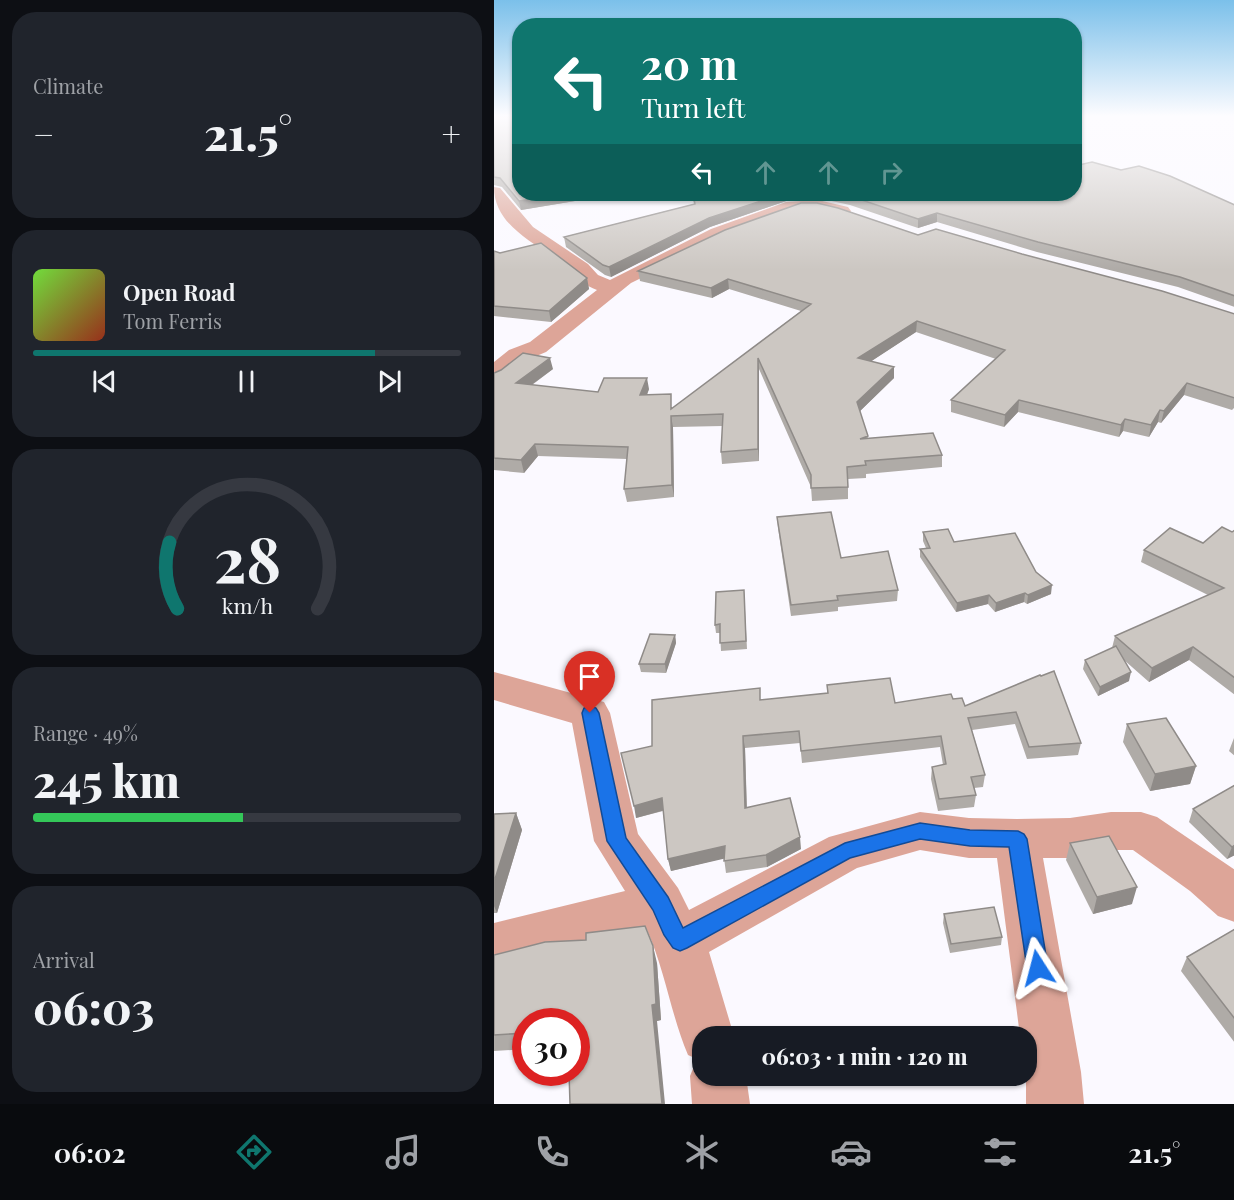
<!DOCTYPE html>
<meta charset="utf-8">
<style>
:root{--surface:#171b24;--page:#20242c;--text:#f1f3f6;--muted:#9ea1a6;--line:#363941;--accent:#0f766e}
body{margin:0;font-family:"Playfair Display",serif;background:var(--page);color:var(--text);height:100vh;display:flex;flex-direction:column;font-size:22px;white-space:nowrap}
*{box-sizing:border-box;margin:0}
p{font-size:20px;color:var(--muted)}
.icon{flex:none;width:33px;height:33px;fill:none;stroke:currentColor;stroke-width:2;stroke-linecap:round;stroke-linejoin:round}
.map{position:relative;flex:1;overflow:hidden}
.drawer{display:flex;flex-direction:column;gap:12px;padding:12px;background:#0d0f14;width:494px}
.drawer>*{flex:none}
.hud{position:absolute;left:18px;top:18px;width:570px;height:183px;border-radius:24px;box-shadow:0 2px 4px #0004;background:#0f766e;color:#fff;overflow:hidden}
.speed{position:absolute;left:18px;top:1008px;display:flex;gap:12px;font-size:30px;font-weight:700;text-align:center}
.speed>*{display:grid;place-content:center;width:78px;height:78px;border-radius:50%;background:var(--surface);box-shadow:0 2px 4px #0004;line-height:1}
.speed .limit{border:9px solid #d22;background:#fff;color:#111}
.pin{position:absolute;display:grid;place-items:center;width:51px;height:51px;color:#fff;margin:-62px -26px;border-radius:50% 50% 50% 0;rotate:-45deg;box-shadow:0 0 6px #0007}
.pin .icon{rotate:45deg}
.me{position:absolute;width:66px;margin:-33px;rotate:351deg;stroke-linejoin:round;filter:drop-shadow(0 0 4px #0008)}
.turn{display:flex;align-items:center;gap:21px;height:126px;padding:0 30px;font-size:27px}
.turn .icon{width:78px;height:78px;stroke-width:2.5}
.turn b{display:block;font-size:42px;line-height:51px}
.lanes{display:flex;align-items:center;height:57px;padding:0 30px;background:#0003;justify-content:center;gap:30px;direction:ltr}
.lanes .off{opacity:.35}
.big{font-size:45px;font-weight:800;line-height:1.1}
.drawer .card{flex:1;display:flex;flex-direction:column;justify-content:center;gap:9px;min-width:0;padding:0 21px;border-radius:24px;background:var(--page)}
.drawer .dial{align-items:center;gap:0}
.dial svg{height:156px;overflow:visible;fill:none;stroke:var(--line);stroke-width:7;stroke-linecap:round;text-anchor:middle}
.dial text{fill:var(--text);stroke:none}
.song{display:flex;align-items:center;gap:18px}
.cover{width:72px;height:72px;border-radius:9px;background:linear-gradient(135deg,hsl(100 70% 55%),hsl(10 70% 35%))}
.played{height:6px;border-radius:3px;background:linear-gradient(90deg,var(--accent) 80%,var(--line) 80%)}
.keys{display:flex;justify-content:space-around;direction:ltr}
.heat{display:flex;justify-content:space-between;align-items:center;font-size:33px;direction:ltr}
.charge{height:9px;border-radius:4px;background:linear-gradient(90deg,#34c759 49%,var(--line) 0)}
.trip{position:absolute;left:198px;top:1026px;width:345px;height:60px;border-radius:24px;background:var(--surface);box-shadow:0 2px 4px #0004;font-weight:800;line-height:60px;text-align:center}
.dock{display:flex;height:96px;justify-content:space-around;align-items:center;background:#090b0e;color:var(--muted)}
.dock .icon{width:42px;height:42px}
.dock .active{color:var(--accent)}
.dock b{font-size:27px;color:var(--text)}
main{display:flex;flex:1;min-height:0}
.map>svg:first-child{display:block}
</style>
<main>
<section class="drawer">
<div class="card"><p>Climate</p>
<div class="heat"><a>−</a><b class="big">21.5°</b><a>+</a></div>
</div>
<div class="card">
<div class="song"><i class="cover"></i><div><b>Open Road</b><p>Tom Ferris</p></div></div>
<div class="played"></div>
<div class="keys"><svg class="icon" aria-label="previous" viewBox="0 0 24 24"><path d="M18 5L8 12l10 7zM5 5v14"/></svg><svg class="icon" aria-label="pause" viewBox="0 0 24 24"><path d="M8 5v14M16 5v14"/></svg><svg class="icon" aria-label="next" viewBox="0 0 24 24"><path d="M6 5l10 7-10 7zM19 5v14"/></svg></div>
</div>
<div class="card dial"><svg viewBox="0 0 100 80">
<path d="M14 69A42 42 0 1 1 86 69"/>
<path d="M14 69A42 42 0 0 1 10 35" stroke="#0f766e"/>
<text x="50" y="56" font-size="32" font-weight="700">28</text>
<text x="50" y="72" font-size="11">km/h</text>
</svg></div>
<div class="card"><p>Range · 49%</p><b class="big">245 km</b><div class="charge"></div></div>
<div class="card"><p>Arrival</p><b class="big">06:03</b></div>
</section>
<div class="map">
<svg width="741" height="1104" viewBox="0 0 741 1104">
<rect width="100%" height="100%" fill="#fbf9ff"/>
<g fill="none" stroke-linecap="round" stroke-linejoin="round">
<path fill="#dda598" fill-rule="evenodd" d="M0,187L6,188L39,227L94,264L104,275L116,280L217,229L292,202L324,200L354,207L357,211L354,215L348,216L324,210L300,211L231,237L137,283L52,352L33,360L9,380L0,383V362L15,350L36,342L103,290C91,286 87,279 78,271C50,246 0,230 0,187Z
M0,672L110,702L116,713L144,834L184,888L195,910L335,837L426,812L475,818L523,819L576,818L617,812H647L663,817L741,870V922L724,916L696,891L639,850H617L576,858H549L587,1072L590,1104H532V1036H526L503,858H475L426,850L363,868L215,952L240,1036H208V1076H252L256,1104H198L196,1076L203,1059L194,1055C177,1015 171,970 153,930L0,971V923L131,891L100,841L78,723L0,700Z"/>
</g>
<path fill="#afaba7" d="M0,116L26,194L111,196L27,210L8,187L0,185Z
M198,194H580L741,205V307L684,287L543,252L443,222L424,228L356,205L324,198L298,199L216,227L117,277L111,275L72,247L70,237L200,204Z
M424,235L528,254L741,314V407L738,410L690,395L667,423L664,422L655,437L629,431L625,437L524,412L510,427L457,412V400L502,359L422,332L377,361L400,378L366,411L374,438L448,455V467L372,474V478L354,479V499L318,501L317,487L265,369V461L228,464L227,452L229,426L179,427L180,497L133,502L130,489L133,459L44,456L30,473L0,470V373L59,369L38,385L104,392L155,389L153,395L179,408L307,311L235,289L218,298L146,281L144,271Z
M0,251L6,253L93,278L95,289L57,322L0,316Z
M283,517L347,558L404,590L403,601L344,607V611L297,616L284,528Z
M741,530V695L695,660L655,682L630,660L635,681L604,696L589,669L591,660L618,648L621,636L714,595L647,562L650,550L709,543L738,532Z
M429,532L460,542L542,572L557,594L533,604L530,602L501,612L494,604L462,612L426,557V549L432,548L429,541Z
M250,590L253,649L227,651L226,633H222L221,625Z
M181,635L182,643L172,673L147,672L145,664Z
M546,675L587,743L584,755L533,759L521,724L478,730L491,775L489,787L480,788L482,795L480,807L444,811L437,779L438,767L449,765L446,747L308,763L306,743L251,748L253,808L307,849L273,867L232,873L230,858L177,871L174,859L169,811L142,818L158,746L267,700L333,693V685L401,703L459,699L471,706Z
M633,724L702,766L696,784L656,791L629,742Z
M740,738H741V756L735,751Z
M741,785V855L733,859L695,822L699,809Z
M22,813L28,830L3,913H0V814Z
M576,843L638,904L599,914L572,860Z
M450,914L508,937L507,945L456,953L449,923Z
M741,929V1043L687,971L693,957Z
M0,955L163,963L167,1020L163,1021L32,1022V1049L0,1051Z"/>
<path fill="#8f8b88" d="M73,194H111V196L27,210L25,201Z
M288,194H298V199L216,227L117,277L115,267L215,218Z
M443,213V222L424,228V219Z
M93,278L95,289L57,322L55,311Z
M234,279L235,289L218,298L217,288Z
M423,321L422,332L364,370V358Z
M56,358L59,369L25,394L22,383Z
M264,358L265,369V461L264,449Z
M400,367V378L363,414V402Z
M153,378L155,389L148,407L146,395Z
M693,383L690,395L667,423L670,411Z
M525,400L524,412L510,427L511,415Z
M666,410L664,422L655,437L657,425Z
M177,416L179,427L180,497L178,485Z
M631,419L629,431L625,437L627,425Z
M41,444L44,456L30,473L27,460Z
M558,585L557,594L533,604L534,595Z
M531,593L530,602L501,612L502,603Z
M495,595L494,604L462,612L463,603Z
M181,635L182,643L172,673L171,664Z
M699,647L695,660L655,682L658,668Z
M637,672L635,681L604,696L606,687Z
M249,736L251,748L253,820L251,808Z
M702,766L696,784L656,791L661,774Z
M168,798L171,810L142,818L140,806Z
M22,813L28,830L3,913L0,906V882Z
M306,837L307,849L273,867L272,855Z
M741,845V855L733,859L738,847Z
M231,846L233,858L177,871L174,859Z
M643,887L638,904L599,914L603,897Z
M159,946L163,963L167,1020L163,1021L171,1104H168L158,1005Z"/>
<path fill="#ccc7c2" stroke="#8f8b88" stroke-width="1.5" d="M0,116H26V194H73L25,201L6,178L0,177Z
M598,162L627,170L645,166L676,176L741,205V296L686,277L544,242L443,213L424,219L356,196L344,194H580V166Z
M199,194H288L215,218L115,267L109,265L70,237L201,204Z
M307,203H323L344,208L424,235L442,229L528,254L668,291L741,314V398L693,383L670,411L666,410L657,425L631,419L627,425L525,400L511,415L457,400L511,350L423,321L364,358L400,367L363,402L374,436L366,439L439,433L448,455L371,461L372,465L353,467L354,487L317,488V475L264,358V449L227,452L229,414L177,416L178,485L130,489L134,447L41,444L27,460L0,458V373L7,370L29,353L56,358L22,383L104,392L110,378H153L146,395L177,394V409L317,304L234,279L217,288L144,271L231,230Z
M47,243L93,278L55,311L0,306V251L6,253Z
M337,512L347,558L394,551L404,590L343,596L344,600L297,605L283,517Z
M728,527L738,532L741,530V678L699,647L658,668L621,636L730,588L650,550L676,528L709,543Z
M454,529L460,542L521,533L542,572L558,585L534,595L531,593L502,603L495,595L463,603L426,549L436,548L429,532Z
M250,590L252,641L226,643V624L221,625L222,592Z
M156,634L181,635L171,664H145Z
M622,646L637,672L606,687L591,660Z
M560,671L587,743L535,747L522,712L474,718L491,775L477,777L482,795L445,799L438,767L452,764L447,736L307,751L305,731L249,736L251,808L296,798L306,837L272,855L230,861L231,846L174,859L168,798L140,806L127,753L158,746V700L266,688V700L334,693L333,685L396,678L401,703L457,694L459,699L468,698L471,706L546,675L547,676Z
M672,718L702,766L661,774L633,724Z
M741,785V845L738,847L699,809Z
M22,813L0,882V814Z
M615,836L643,887L603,897L576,843Z
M500,907L508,937L457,944L450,914Z
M151,926L159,946L162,1004L158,1005L168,1104H76L75,1072H82V1022H32V1033L0,1035V955L51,942L92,940V933Z
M741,929V1019L693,957Z"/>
<linearGradient id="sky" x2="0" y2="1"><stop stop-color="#7bc0ea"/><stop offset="0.43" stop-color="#fdfcff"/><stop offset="1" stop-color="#fdfcff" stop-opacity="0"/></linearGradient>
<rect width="741" height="270" fill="url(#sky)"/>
<path fill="#1a73e8" stroke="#114b97" stroke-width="1.5" d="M96,706L102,708L105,713L132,838L174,897L189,928L351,843L426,823L476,830L524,831L530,834L533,839L554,968L551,976L544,979L536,976L533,968L515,847L476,846L426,839L356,858L193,948L186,951L179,948L170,935L159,910L113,841L88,713L90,708Z"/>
</svg>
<div class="speed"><div class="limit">30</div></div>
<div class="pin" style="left:96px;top:713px;background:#d93025"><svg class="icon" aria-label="arrive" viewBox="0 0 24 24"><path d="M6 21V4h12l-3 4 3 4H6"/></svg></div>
<svg class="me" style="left:544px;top:968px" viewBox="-20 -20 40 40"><path d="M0-17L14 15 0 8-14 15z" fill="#1a73e8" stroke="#fff" stroke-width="4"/></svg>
<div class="trip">06:03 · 1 min · 120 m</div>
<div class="hud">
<div class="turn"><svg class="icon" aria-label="left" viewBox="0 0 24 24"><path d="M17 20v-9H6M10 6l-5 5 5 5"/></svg><div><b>20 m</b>Turn left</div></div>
<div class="lanes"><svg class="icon" aria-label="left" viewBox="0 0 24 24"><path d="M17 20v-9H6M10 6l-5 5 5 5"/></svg><svg class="icon off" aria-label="ahead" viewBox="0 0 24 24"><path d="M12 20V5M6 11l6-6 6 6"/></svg><svg class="icon off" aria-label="ahead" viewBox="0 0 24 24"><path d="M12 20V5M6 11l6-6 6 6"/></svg><svg class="icon off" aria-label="right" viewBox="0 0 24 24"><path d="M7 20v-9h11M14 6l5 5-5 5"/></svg></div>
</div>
</div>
</main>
<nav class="dock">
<b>06:02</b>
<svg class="icon active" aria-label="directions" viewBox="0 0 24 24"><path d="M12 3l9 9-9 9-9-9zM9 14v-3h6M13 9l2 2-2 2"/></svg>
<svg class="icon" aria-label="music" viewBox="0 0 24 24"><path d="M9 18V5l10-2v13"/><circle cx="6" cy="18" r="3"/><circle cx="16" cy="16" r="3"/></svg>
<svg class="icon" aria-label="phone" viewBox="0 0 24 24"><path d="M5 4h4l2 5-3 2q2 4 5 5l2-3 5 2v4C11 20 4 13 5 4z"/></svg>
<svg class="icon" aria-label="climate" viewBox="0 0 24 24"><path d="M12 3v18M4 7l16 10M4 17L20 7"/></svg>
<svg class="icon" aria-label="car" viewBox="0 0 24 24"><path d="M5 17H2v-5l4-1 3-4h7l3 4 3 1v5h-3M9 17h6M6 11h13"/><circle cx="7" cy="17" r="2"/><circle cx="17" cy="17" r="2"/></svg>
<svg class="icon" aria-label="filters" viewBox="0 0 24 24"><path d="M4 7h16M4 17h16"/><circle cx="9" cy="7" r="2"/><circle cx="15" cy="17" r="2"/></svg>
<b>21.5°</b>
</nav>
